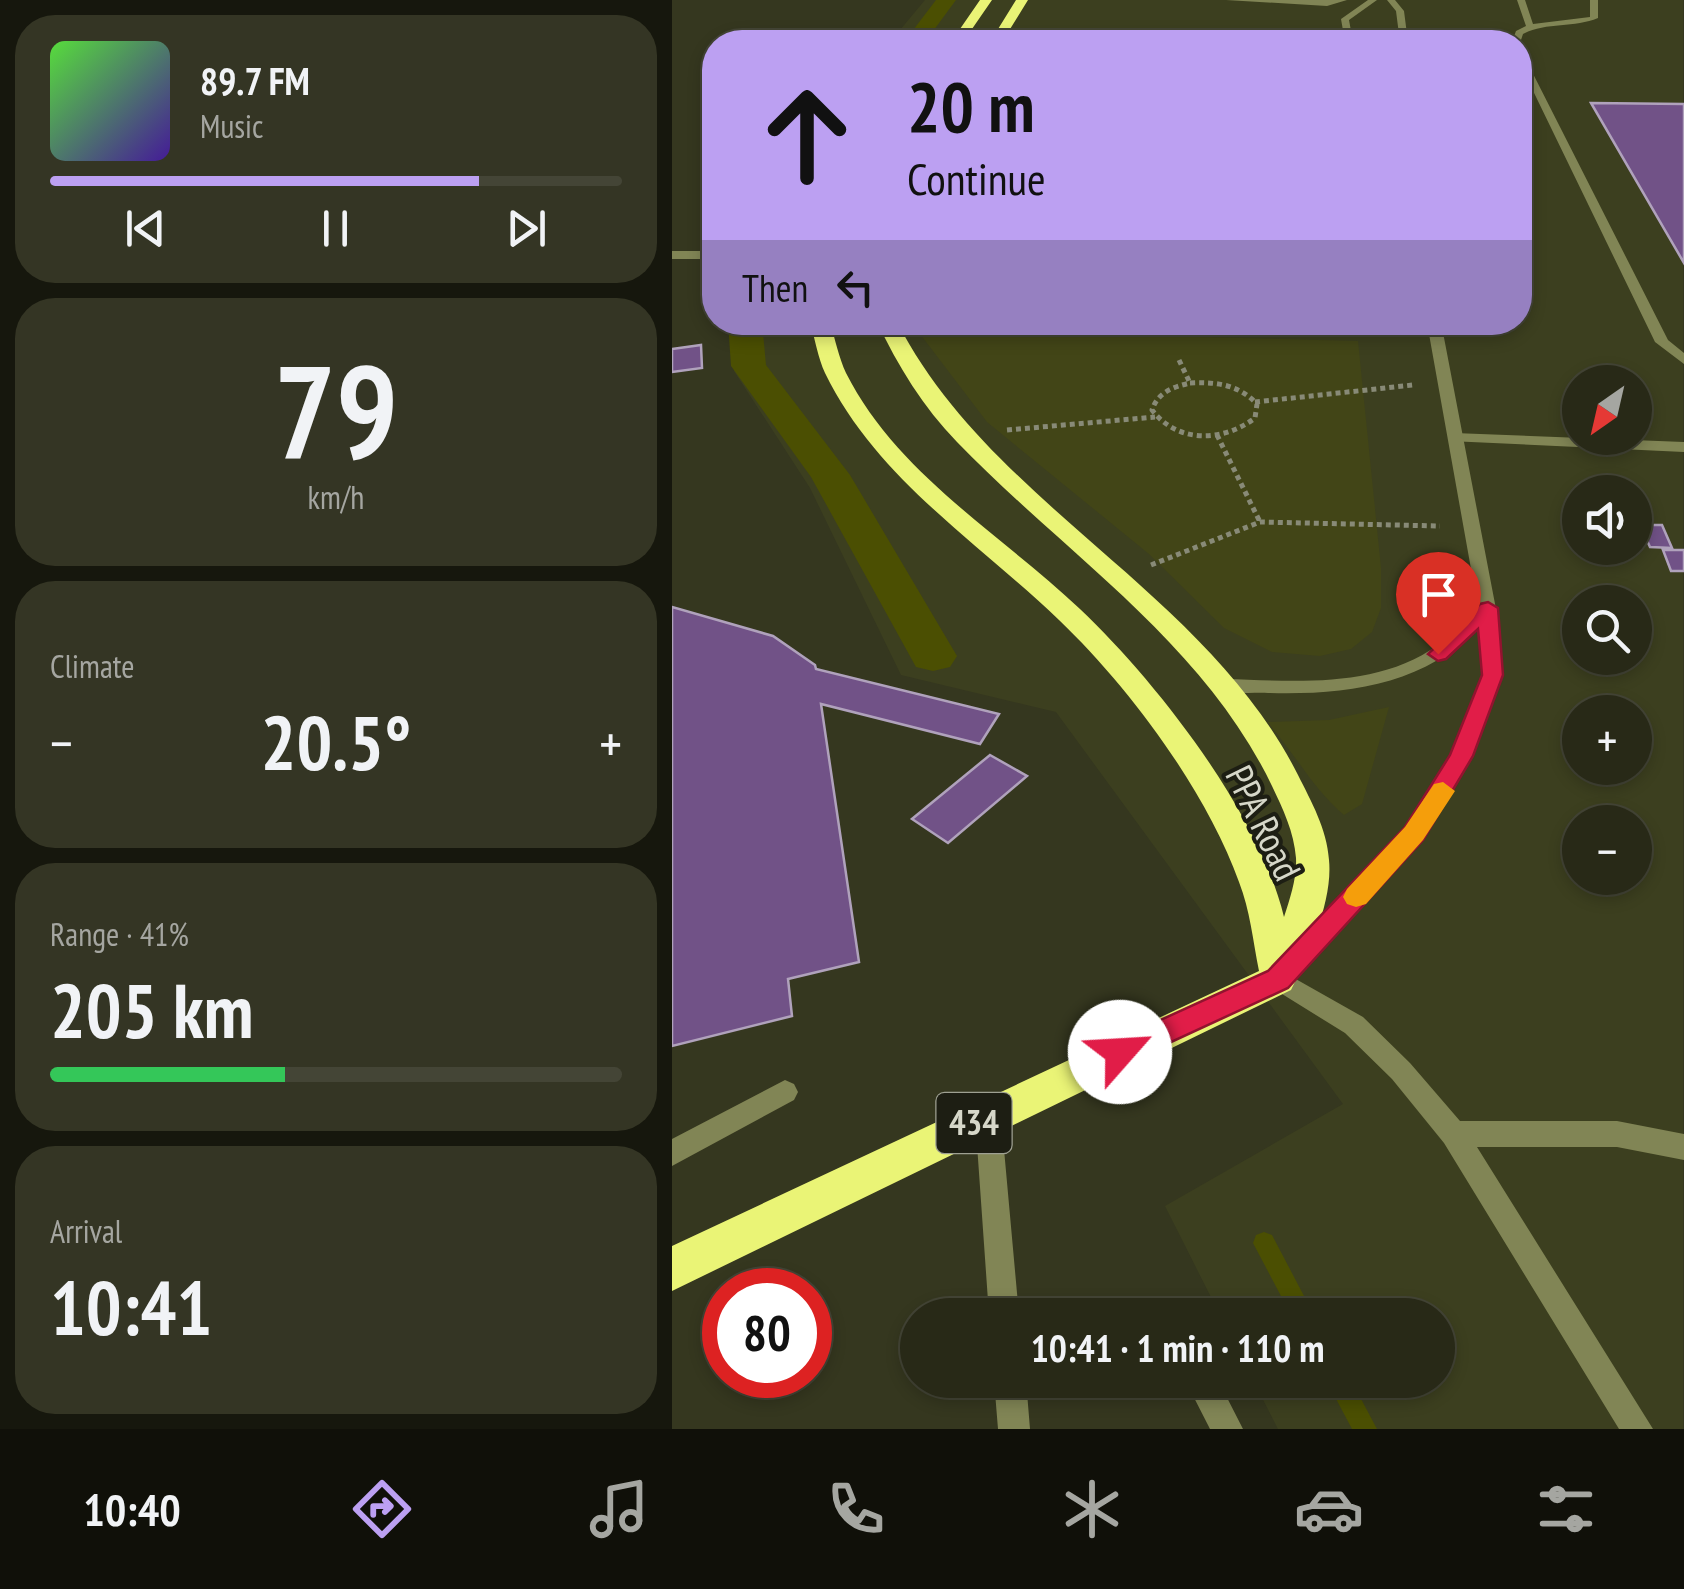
<!DOCTYPE html>
<meta charset="utf-8">
<style>
:root{--surface:#282917;--page:#343524;--text:#f1f3f6;--muted:#a5a6a1;--line:#444536;--accent:#bca0f2}
body{margin:0;font-family:"PT Sans Narrow",sans-serif;background:var(--page);color:var(--text);height:100vh;display:flex;flex-direction:column;font-size:38px;white-space:nowrap}
*{box-sizing:border-box;margin:0}
p{font-size:32px;color:var(--muted)}
.icon{flex:none;width:55px;height:55px;fill:none;stroke:currentColor;stroke-width:2;stroke-linecap:round;stroke-linejoin:round}
.map{position:relative;flex:1;overflow:hidden}
.side{display:flex;flex-direction:column;gap:15px;padding:15px;background:#16170d;width:672px}
.side>*{flex:none}
.top-card{position:absolute;left:30px;top:30px;width:830px;height:305px;border-radius:40px;box-shadow:0 5px 15px #0003,0 0 0 2px var(--line);background:#bca0f2;color:#111;overflow:hidden}
.needle{width:65px;rotate:214deg}
.controls{position:absolute;left:890px;top:365px;display:grid;gap:20px}
.controls a{display:grid;place-items:center;width:90px;height:90px;border-radius:50%;background:var(--surface);box-shadow:0 5px 15px #0003,0 0 0 2px var(--line);font-size:50px}
.speed{position:absolute;left:30px;top:1268px;display:flex;gap:20px;font-size:50px;font-weight:700;text-align:center}
.speed>*{display:grid;place-content:center;width:130px;height:130px;border-radius:50%;background:var(--surface);box-shadow:0 5px 15px #0003,0 0 0 2px var(--line);line-height:1}
.speed .limit{border:15px solid #d22;background:#fff;color:#111}
.pin{position:absolute;display:grid;place-items:center;width:85px;height:85px;color:#fff;margin:-102px -42px;border-radius:50% 50% 50% 0;rotate:-45deg;box-shadow:0 0 10px #0007}
.pin .icon{rotate:45deg}
.me{position:absolute;width:110px;margin:-55px;rotate:64deg;stroke-linejoin:round;filter:drop-shadow(0 0 8px #0008)}
.turn{display:flex;align-items:center;gap:35px;height:210px;padding:0 40px;font-size:45px}
.turn .icon{width:130px;height:130px;stroke-width:2.5}
.turn b{display:block;font-size:70px;line-height:85px}
.then{display:flex;align-items:center;height:95px;padding:0 40px;background:#0003;gap:20px;font-size:38px}
.big{font-size:75px;font-weight:700;line-height:1.1}
.side .widget{flex:1;display:flex;flex-direction:column;justify-content:center;gap:15px;min-width:0;padding:0 35px;border-radius:40px;background:var(--page)}
.side .dial{align-items:center;gap:0}
.dial b{font-size:130px;line-height:1}
.song{display:flex;align-items:center;gap:30px}
.cover{width:120px;height:120px;border-radius:15px;background:linear-gradient(135deg,hsl(110 70% 55%),hsl(260 70% 35%))}
.played{height:10px;border-radius:5px;background:linear-gradient(90deg,var(--accent) 75%,var(--line) 75%)}
.keys{display:flex;justify-content:space-around;direction:ltr}
.heat{display:flex;justify-content:space-between;align-items:center;font-size:55px;direction:ltr}
.charge{height:15px;border-radius:8px;background:linear-gradient(90deg,#34c759 41%,var(--line) 0)}
.trip{position:absolute;left:228px;top:1298px;width:555px;height:100px;border-radius:50px;background:var(--surface);box-shadow:0 5px 15px #0003,0 0 0 2px var(--line);font-weight:700;line-height:100px;text-align:center}
.tab-bar{display:flex;height:160px;justify-content:space-around;align-items:center;background:#101009;color:var(--muted)}
.tab-bar .icon{width:70px;height:70px}
.tab-bar .current{color:var(--accent)}
.tab-bar b{font-size:45px;color:var(--text)}
main{display:flex;flex:1;min-height:0}
.map>svg:first-child{display:block}
</style>
<main>
<section class="side">
<div class="widget">
<div class="song"><i class="cover"></i><div><b>89.7 FM</b><p>Music</p></div></div>
<div class="played"></div>
<div class="keys"><svg class="icon" aria-label="previous" viewBox="0 0 24 24"><path d="M18 5L8 12l10 7zM5 5v14"/></svg><svg class="icon" aria-label="pause" viewBox="0 0 24 24"><path d="M8 5v14M16 5v14"/></svg><svg class="icon" aria-label="next" viewBox="0 0 24 24"><path d="M6 5l10 7-10 7zM19 5v14"/></svg></div>
</div>
<div class="widget dial"><b>79</b><p>km/h</p></div>
<div class="widget"><p>Climate</p>
<div class="heat"><a>−</a><b class="big">20.5°</b><a>+</a></div>
</div>
<div class="widget"><p>Range · 41%</p><b class="big">205 km</b><div class="charge"></div></div>
<div class="widget"><p>Arrival</p><b class="big">10:41</b></div>
</section>
<div class="map">
<svg width="1012" height="1429" viewBox="0 0 1012 1429">
<rect width="100%" height="100%" fill="#35371f"/>
<path fill="#3c3f1f" fill-rule="evenodd" d="M253,0H1011V1429H606L581,1380H765V1315H548L493,1206L671,1104L384,712L229,675L138,488L62,371L63,323L848,322V42H218ZM908,382H962V438H908ZM908,492H962V548H908ZM908,602H962V658H908ZM908,712H962V768H908ZM908,822H962V878H908Z"/>
<path fill="#424517" d="M245,330L686,341L709,568V608L700,632L679,649L648,656L600,652L552,628L477,554L315,422Z
M717,707L690,804L672,815C641,789 622,752 595,722L657,720Z"/>
<g fill="none" stroke-linecap="round" stroke-linejoin="round">
<path fill="#4b4f02" fill-rule="evenodd" d="M592,1232L600,1235L642,1315H619L581,1243L584,1235Z
M654,1380H679L705,1429H680Z"/>
<path fill="#4b4f02" fill-rule="evenodd" d="M264,0H284L253,42H232Z
M56,322H90L94,365L178,475L285,656L278,667L261,671L244,667L139,477L59,366Z"/>
</g>
<path fill="#715287" stroke="#b0a2bc" stroke-width="2.5" d="M919,103L1012,104V263Z
M29,345L30,368L0,372V349Z
M968,525H990L1000,548L978,547Z
M991,550H1012V571H999Z
M0,607L101,636L143,665L144,669L327,714L308,744L149,704L187,962L116,979L120,1016L0,1046Z
M318,755L355,776L276,843L240,819Z"/>
<g fill="none" stroke-linecap="round" stroke-linejoin="round">
<path stroke="#888a77" stroke-width="5" stroke-dasharray="5 4" stroke-linecap="butt" d="M507,360L518,383
M518,383C544,382 566,384 585,404L583,418C551,442 506,444 480,410C486,392 501,387 518,383Z
M583,402L741,385
M335,430L483,417
M545,435L588,522
M479,565L588,522L768,526"/>
<path fill="#818555" fill-rule="evenodd" d="M554,0H675L655,6Z
M696,0H705L677,20L681,42H673L669,19Z
M715,0H723L732,11L736,42H728L724,11Z
M845,0H853L861,24L918,17V0H926V18C903,28 873,22 851,34L848,43L840,42L844,31L854,26Z
M848,53L852,56L996,340L1012,353V364L983,342L848,64Z
M782,433L1012,442V452L777,441V435Z
M606,969L691,1017L738,1063L788,1121H945L1012,1134V1160L945,1147H805L981,1429H947L772,1143L720,1079L673,1033L597,986L594,979L597,972Z
M113,1080L122,1084L126,1092L122,1100L0,1166V1139Z
M316,1104L325,1107L329,1116L347,1315H317L303,1116L307,1107Z
M322,1380H354L358,1429H326Z
M513,1380H546L571,1429H538Z"/>
<path fill="#818555" fill-rule="evenodd" d="M0,251H42V259H0Z
M232,322H354L494,328L756,326L755,322H769L824,609L830,675L799,756L750,839L630,971L621,974L612,971L609,964L612,957L734,827L779,755L810,675L807,627C751,686 674,695 596,693C580,692 555,696 543,685L553,679C623,681 705,689 766,645C780,635 793,620 806,608L757,334L494,336L238,326Z"/>
<path fill="#eaf476" fill-rule="evenodd" d="M308,0H320L291,42H279Z
M344,0H356L330,42H318Z
M138,322H158C163,339 167,358 174,373C225,474 329,534 408,609C485,682 587,813 612,917C618,898 625,878 624,858C622,832 611,809 600,786C531,642 393,554 285,442C251,407 226,366 205,322H225C320,506 532,589 626,775C639,801 655,829 657,860C661,900 637,954 619,990L0,1291V1246L587,971C581,941 578,910 567,882C534,790 457,687 387,620C306,542 204,478 153,373C146,358 143,339 138,322Z"/>
</g>
<path fill="#e11d48" stroke="#92132f" stroke-width="2.5" d="M816,602L826,608L831,675L801,756L751,840L616,988L458,1061L448,1065L438,1061L433,1052L438,1043L596,971L733,827L778,755L810,675L806,629L774,659L766,661L756,654L808,604Z"/>
<path fill="#f59e0b" d="M771,782L783,791L751,840L694,904L684,907L675,904L671,897L675,889L733,827L762,784Z"/>
<g text-anchor="middle" stroke-width="8" stroke-linejoin="round" paint-order="stroke">
<rect fill="#1d1e13" stroke="#9ea092" stroke-width="2.5" x="264.5" y="1093" width="75" height="60" rx="8"/>
<g font-size="35" font-weight="bold" fill="#d6d7c9">
<text x="302" y="1135">434</text>
</g>
<g font-size="38" fill="#d6d7c9" stroke="#1d1e13">
<text transform="translate(591 823) rotate(64)" y="13">PPA Road</text>
</g>
</g>
</svg>
<div class="controls">
<a><svg class="needle" viewBox="-14 -14 28 28"><path d="M0-13l5 13h-10z" fill="#e53935"/><path d="M0 13l5-13h-10z" fill="#a5a6a1"/></svg></a>
<a><svg class="icon" aria-label="sound" viewBox="0 0 24 24"><path d="M4 9h4l5-4v14l-5-4H4zM17 9q2 3 0 6"/></svg></a>
<a><svg class="icon" aria-label="search" viewBox="0 0 24 24"><circle cx="10" cy="10" r="6"/><path d="M15 15l6 6"/></svg></a>
<a>+</a>
<a>−</a>
</div>
<div class="speed"><div class="limit">80</div></div>
<div class="pin" style="left:766px;top:654px;background:#d93025"><svg class="icon" aria-label="arrive" viewBox="0 0 24 24"><path d="M6 21V4h12l-3 4 3 4H6"/></svg></div>
<svg class="me" style="left:448px;top:1052px" viewBox="-20 -20 40 40"><circle r="19" fill="#fff"/><path d="M0-13L10 11 0 6-10 11z" fill="#e11d48"/></svg>
<div class="trip">10:41 · 1 min · 110 m</div>
<div class="top-card">
<div class="turn"><svg class="icon" aria-label="ahead" viewBox="0 0 24 24"><path d="M12 20V5M6 11l6-6 6 6"/></svg><div><b>20 m</b>Continue</div></div>
<div class="then">Then<svg class="icon" aria-label="left" viewBox="0 0 24 24"><path d="M17 20v-9H6M10 6l-5 5 5 5"/></svg></div>
</div>
</div>
</main>
<nav class="tab-bar">
<b>10:40</b>
<svg class="icon current" aria-label="directions" viewBox="0 0 24 24"><path d="M12 3l9 9-9 9-9-9zM9 14v-3h6M13 9l2 2-2 2"/></svg>
<svg class="icon" aria-label="music" viewBox="0 0 24 24"><path d="M9 18V5l10-2v13"/><circle cx="6" cy="18" r="3"/><circle cx="16" cy="16" r="3"/></svg>
<svg class="icon" aria-label="phone" viewBox="0 0 24 24"><path d="M5 4h4l2 5-3 2q2 4 5 5l2-3 5 2v4C11 20 4 13 5 4z"/></svg>
<svg class="icon" aria-label="climate" viewBox="0 0 24 24"><path d="M12 3v18M4 7l16 10M4 17L20 7"/></svg>
<svg class="icon" aria-label="car" viewBox="0 0 24 24"><path d="M5 17H2v-5l4-1 3-4h7l3 4 3 1v5h-3M9 17h6M6 11h13"/><circle cx="7" cy="17" r="2"/><circle cx="17" cy="17" r="2"/></svg>
<svg class="icon" aria-label="filters" viewBox="0 0 24 24"><path d="M4 7h16M4 17h16"/><circle cx="9" cy="7" r="2"/><circle cx="15" cy="17" r="2"/></svg>
</nav>
